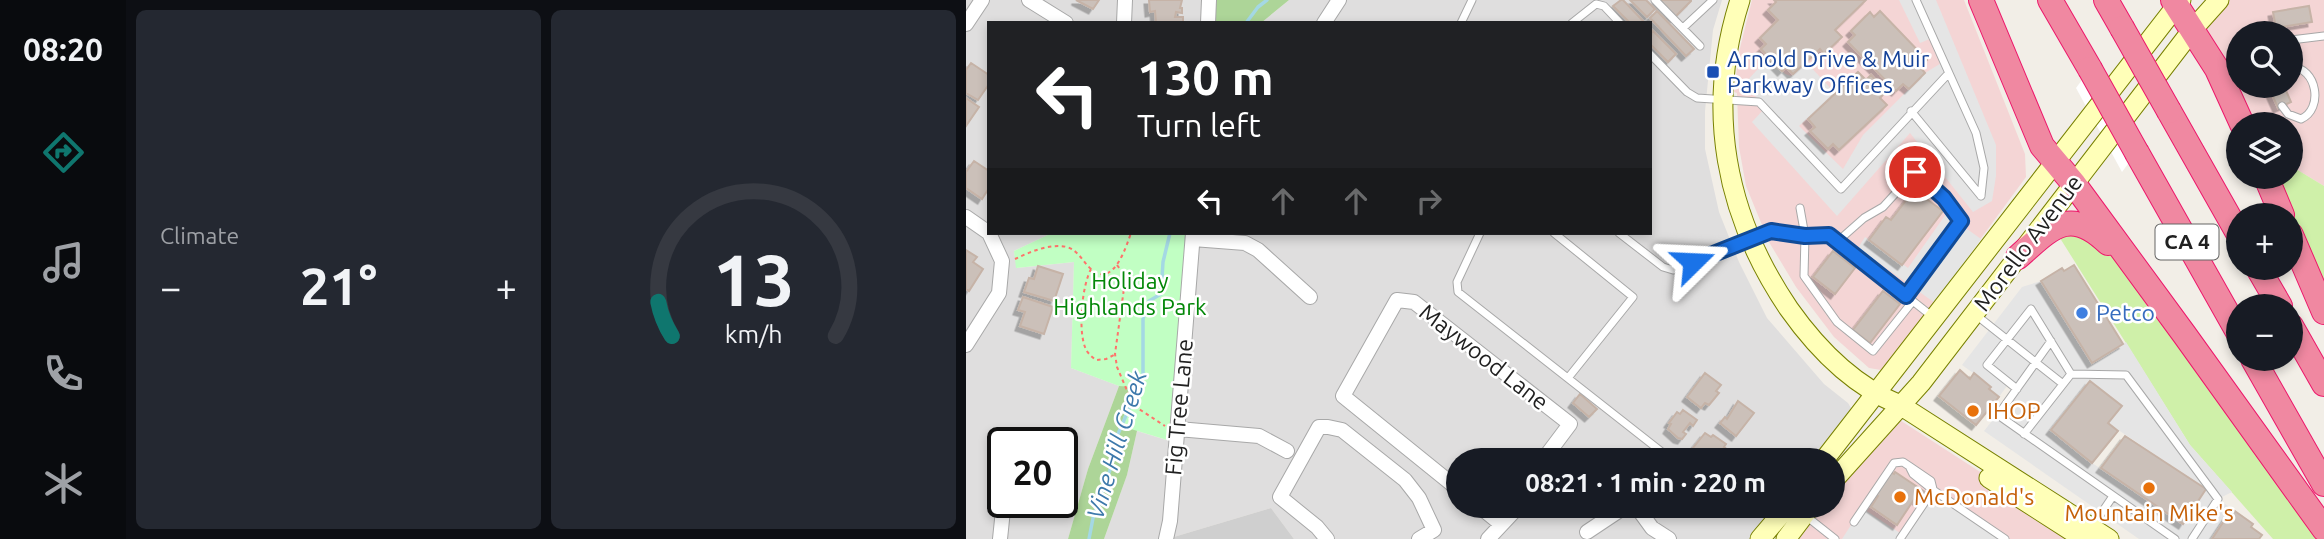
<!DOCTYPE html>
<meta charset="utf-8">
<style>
:root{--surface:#171b24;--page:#242831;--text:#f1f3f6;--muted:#9ea1a6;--line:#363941;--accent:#0f766e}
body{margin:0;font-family:Ubuntu,sans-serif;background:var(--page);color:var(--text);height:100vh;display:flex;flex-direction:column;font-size:26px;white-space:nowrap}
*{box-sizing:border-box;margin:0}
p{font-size:23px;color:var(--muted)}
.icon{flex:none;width:38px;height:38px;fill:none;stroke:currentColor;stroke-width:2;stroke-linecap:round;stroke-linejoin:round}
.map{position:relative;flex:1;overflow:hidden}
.drawer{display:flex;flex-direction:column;gap:10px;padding:10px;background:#0d0f14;width:840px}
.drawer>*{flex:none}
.banner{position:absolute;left:21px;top:21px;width:665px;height:214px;border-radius:0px;box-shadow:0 4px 10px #0003;background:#202124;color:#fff;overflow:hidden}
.controls{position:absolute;left:1260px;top:21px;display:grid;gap:14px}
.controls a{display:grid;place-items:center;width:77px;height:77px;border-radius:50%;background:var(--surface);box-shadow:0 4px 10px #0003;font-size:35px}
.speed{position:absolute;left:21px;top:427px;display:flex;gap:14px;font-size:35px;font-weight:700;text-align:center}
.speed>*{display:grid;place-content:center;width:91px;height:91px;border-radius:50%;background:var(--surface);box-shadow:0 4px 10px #0003;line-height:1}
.speed .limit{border:4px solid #111;border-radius:10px;background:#fff;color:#111}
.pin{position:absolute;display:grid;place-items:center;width:60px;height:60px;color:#fff;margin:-30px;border:4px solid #fff;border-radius:50%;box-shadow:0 2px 7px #0007}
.me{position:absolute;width:77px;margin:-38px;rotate:69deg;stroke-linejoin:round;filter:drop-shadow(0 0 5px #0008)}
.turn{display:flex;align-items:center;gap:24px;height:147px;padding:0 35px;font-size:32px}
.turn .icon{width:91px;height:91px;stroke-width:2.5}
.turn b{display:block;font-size:49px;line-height:60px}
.lanes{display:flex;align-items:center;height:66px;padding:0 35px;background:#0003;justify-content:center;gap:35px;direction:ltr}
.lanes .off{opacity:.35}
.big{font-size:52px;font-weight:700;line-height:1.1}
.drawer .widget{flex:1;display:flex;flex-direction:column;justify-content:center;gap:10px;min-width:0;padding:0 24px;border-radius:10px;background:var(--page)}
.drawer .dial{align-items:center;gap:0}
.dial svg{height:182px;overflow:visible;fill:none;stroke:var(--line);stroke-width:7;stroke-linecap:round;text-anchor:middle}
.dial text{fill:var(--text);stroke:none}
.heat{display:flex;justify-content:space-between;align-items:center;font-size:38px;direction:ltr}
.drawer .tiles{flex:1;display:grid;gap:10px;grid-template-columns:repeat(2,1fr)}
.trip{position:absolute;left:480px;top:448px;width:399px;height:70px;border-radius:35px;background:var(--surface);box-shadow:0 4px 10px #0003;font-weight:700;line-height:70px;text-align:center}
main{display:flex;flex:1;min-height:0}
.dock{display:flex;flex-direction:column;width:126px;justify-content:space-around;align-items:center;background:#090b0e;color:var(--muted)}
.dock .icon{width:49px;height:49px}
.dock .current{color:var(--accent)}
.dock b{font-size:32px;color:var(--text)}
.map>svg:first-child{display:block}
</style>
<main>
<nav class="dock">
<b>08:20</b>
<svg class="icon current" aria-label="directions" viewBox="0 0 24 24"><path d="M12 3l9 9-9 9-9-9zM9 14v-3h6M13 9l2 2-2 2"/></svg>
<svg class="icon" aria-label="music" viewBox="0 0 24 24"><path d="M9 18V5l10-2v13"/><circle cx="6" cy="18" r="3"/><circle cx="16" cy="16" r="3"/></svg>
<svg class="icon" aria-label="phone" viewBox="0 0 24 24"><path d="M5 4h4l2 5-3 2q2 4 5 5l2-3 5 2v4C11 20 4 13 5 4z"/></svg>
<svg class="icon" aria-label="climate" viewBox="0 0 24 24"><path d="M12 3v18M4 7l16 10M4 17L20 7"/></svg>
</nav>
<section class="drawer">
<div class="tiles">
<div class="widget"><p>Climate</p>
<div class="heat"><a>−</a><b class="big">21°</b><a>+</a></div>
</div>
<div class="widget dial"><svg viewBox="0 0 100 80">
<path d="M14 69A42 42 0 1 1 86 69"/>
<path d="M14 69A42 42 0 0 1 8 54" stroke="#0f766e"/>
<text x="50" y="56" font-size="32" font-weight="700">13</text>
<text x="50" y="72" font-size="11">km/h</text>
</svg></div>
</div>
</section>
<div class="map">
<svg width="1358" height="539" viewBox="0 0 1358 539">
<defs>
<filter id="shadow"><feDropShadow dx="-4.5" dy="4.5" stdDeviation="0" flood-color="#0004"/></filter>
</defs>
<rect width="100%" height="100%" fill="#f2eee7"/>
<path fill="#dfdede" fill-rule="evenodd" d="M0,0H243L242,23H23V233H86L48,251L51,268L108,262L105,368L153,386L122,469L102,539H0ZM37,443H96V502H37Z
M323,0H756L747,30L739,111V149L753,212L773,262L801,318L858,384L882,403L885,408L851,460H492V506H822L794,539H328L305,508L201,539H138L161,475L171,431L210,443L227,233H684V23H295Z"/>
<path fill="#f4d5d5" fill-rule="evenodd" d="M786,0H998L1059,154L1060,177L955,320L915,370L903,368L868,337L830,287L803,242L780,186L773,147L771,93L768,92L773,52Z
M1253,0H1358V186L1325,166V124H1276L1227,29ZM1272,33H1325V86H1272Z
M926,415L1118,539H820L845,506H866V482Z"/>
<path fill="#cfcfcf" d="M305,508L328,539H201Z"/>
<path fill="#cff0a9" d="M1325,166L1358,186V312L1300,177H1325Z
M1087,227L1131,233L1358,539H1307L1224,445Z"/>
<path fill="#add598" d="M243,0H323L295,23H242Z
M175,354L187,391L171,431L161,475L138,539H102L122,469L153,386Z"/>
<path fill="#c1ffc3" d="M86,233H227L211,443L155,426L166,387L153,386L105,368L108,262L50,268L48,251Z"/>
<path fill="#e5e5e5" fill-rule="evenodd" d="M933,0H970L1030,145V176L1026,201L1007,212L944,133L871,216L786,122L799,108L779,83L803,57L819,74L825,76L840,62L869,93L833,126L877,169L897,135L959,73L977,62L966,38L954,43Z
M980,214L1015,239L969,303L892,248L899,237L942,268Z
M1075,281L1126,363L1160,342L1224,445L1266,492L1252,499L1266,509L1246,539H1173L1018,431L1051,389L1043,383L1033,397L1023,389L1025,386L996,365L1056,287ZM1124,381L1155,406L1142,423L1240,489L1217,523L1126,463L1085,430Z
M967,490L1039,539H876L896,508L937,535Z"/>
<path fill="#fff" d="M1132,58L1179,141L1156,172L1110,88Z"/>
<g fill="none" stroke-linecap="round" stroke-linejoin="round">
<path stroke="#a4d8e4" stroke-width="3.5" d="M280,23L292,7L301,0
M123,539L127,518L145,467L146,448L177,376V319L183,301L195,294L197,262L204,233"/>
</g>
<path fill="#cbc0b9" stroke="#c6b3a7" stroke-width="2" filter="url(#shadow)" d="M110,0H133L127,9Z
M183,0H216L214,8H216V13L210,12L209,17H217V23H190L189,11L184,12Z
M655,0H657L679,23H664L647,6Z
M664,0H680L689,9L681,17Z
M689,0H725V1L708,18Z
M808,0H900L869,30L876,37L858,54L854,49L827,74L820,67L816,71L795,49L800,44L794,38L812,20L802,10L810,2Z
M1343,6L1346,22L1310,28L1307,12Z
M691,11L728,49L720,56L684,18Z
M914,11L961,60L954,67L959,73L943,89L937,84L930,91L882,42L889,35L885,31L904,12L908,17Z
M686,30L710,54L702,62L684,44Z
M5,63L23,75V84L12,100L0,93V70Z
M892,72L900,80L905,75L920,91L914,98L921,105L873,150L867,144L862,149L844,131L849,127L842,119Z
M1314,86H1318L1325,102L1312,108L1304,90Z
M0,98L13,107L0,126Z
M8,161L23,171V188L16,199L0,188V172Z
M948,190L977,211L936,265L903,240L920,217L925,220Z
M0,250L11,257L7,262L17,269L3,291L0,289Z
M867,251L889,268L869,294L847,277Z
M1108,265L1157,344L1126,363L1075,281L1096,268L1098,271Z
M72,266L97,274L88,301L58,292L63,278L68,279Z
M917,291L934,304L904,343L887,330Z
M57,297L87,307L78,334L54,326L59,312L52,310Z
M994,370L1004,379L1008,373L1025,387L1023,389L1033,397L1010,425L973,396Z
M739,373L755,385L750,391L753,393L743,405L739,403L735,408L721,397Z
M1124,381L1156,406L1142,423L1152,431L1126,463L1085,430Z
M614,394L631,409L623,417L607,403Z
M772,401L788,413L770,436L754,423L759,417L761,419Z
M717,410L731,420L727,426L724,423L717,432L720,434L716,439L712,438L702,429L705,424L703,423L711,412L714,414Z
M739,433L745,437L747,435L760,444L758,447L763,451L756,460H742L727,448Z
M1159,436L1240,489L1217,524L1135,468Z
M720,450L733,460L713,459Z
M924,472L928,474L929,472L959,492L953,501L949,498L931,525L905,507L912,496L909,494Z
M1266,509L1287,524L1285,527L1296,535L1293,539H1246Z"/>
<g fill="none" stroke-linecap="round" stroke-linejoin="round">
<defs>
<path id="lane" d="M689,0L734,46
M950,0L1010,133L1018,168L1015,196
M495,23L506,0
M606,23L630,4L638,6L654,23
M717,28L747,0
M1325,40L1358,36
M1328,40L1329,66
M684,54L721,92L731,98L793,102L875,189L982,74
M1308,86V88
M1316,106L1322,114L1335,119C1358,109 1351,67 1325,67
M945,111L1015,196
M834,208L839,236L838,276L871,322L907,351L947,301
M514,233L491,282L492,292L706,460
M588,233L667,297L602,378
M653,233L697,267L707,270L805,231L839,236L863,235L967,317
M872,241L898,218L917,207L949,172L978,198L995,221L940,296
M1010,315L1097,384
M1085,341L1032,415L1209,539
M1105,374L1160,375L1252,499L1226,539
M1051,389L1021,365L1065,309L1105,374L1058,434
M943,466L965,481L967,489
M840,516L869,539
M888,522L928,463L937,462L943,466L947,474L967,490
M1126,527L1147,496
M934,539L967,490L1039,539"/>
<path id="street" d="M63,0L100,23
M158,23L159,0
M242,23L243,0
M358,23L373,0
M0,24L16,0
M0,217L23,233L36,261L33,293L0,345
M227,239L279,243L292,250L344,297
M212,429L293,436L321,451
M84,443L85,442
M492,489L377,396L431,300L448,302L604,424L577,460
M513,506L535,524
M670,506L686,528L703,539
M621,532L660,506
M34,539L37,510L41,502
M200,539L204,521L227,233
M361,539L351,527L314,497L353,427H362L376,430L439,480L453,498L468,530L453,539
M522,539L553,506"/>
<path id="secondary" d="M774,0C739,109 759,215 823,309C852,350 888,386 934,405L1143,539
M858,460L1215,0
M1023,478L1118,539
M866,482L955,383L1227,29L1253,0
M794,539L822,506
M820,539L845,506"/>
<path id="highway" d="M1015,0L1076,146L1108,184L1218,334L1358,529
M1084,0L1124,69
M1140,0L1156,28
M1207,0L1251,69L1276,124
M1203,111L1272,233
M1171,153L1272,332
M1300,177L1316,215
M1325,235L1358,312
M1052,257C1084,229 1103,205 1142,243
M1292,268L1314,306
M1325,326L1358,384
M1287,359L1358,484"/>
</defs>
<use href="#lane" stroke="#a8a8a8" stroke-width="9"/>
<use href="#street" stroke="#a8a8a8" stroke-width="16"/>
<use href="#secondary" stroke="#788000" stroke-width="21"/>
<use href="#highway" stroke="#ed176b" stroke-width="26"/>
<path stroke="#ff736b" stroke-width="2" stroke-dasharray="3.5 3.5" stroke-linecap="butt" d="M49,259C64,252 84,243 101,247C113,251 116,261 125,269C147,289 160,247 165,233
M151,265L158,274L159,281L149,354L151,367L163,395L173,409L199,426
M125,269C116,286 112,329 119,347C121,353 125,356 130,360L140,359L148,355"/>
<use href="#lane" stroke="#fff" stroke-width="7"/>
<use href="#street" stroke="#fff" stroke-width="14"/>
<use href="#secondary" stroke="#ffffb8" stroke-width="19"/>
<use href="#highway" stroke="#f088a1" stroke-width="24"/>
<defs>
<path id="highway-bridge" d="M1156,28L1203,111
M1124,69L1171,153"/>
</defs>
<use href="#highway-bridge" stroke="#ed176b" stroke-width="26" stroke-linecap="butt"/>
<use href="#highway-bridge" stroke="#f088a1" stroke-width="24"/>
</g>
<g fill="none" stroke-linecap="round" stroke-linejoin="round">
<defs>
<path id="route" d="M727,262L805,231L839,236L863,235L940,296L995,221L978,198L949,172"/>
</defs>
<use href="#route" stroke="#114b97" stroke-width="18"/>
<use href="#route" stroke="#1a73e8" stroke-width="12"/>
</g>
<rect fill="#1a4fb4" stroke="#fff" stroke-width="2.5" x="740" y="65" width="14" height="14" rx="3.5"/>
<circle fill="#3f7fe0" stroke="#fff" stroke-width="2.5" cx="1116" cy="313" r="7"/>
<g fill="#e8710a" stroke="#fff" stroke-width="2.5">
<circle cx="1007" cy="411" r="7"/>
<circle cx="1183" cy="488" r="7"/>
<circle cx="934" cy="497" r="7"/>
</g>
<g text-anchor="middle" stroke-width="5" stroke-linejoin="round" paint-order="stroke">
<rect fill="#fff" stroke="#646464" stroke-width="2" x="1189.5" y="224.5" width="63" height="35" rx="5"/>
<g font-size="21" font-weight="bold" fill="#212121">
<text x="1221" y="249">CA 4</text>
</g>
<g font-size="23" fill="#164399" stroke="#fff" text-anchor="start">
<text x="761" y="67">Arnold Drive &amp; Muir<tspan x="761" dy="26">Parkway Offices</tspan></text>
</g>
<g font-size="23" fill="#212121" stroke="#fff">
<text transform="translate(1062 243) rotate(-53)" y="8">Morello Avenue</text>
<text transform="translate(518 357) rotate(38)" y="8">Maywood Lane</text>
<text transform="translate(213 407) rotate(-85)" y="8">Fig Tree Lane</text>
</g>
<g font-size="23" fill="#028707" stroke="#fff">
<text x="164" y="289">Holiday<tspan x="164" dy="26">Highlands Park</tspan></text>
</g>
<g font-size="23" fill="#366cbe" stroke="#fff" text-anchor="start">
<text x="1130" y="321">Petco</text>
</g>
<g font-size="23" fill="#c56008" stroke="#fff" text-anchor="start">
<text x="1021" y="419">IHOP</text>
<text x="948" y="505">McDonald's</text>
<text x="1183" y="521" text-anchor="middle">Mountain Mike's</text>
</g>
<g font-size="24" font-style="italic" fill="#3d79ab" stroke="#fff">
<text transform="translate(151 445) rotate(-73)" y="8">Vine Hill Creek</text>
</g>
</g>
</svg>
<div class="controls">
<a><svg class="icon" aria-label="search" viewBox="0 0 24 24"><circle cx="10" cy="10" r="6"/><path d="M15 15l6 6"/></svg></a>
<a><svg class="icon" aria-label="layers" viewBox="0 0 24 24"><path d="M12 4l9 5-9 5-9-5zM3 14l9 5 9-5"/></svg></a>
<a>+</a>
<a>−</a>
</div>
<div class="speed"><div class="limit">20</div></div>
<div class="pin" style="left:949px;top:172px;background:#d93025"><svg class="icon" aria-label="arrive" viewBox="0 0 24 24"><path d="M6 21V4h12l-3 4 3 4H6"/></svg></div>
<svg class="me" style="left:727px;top:262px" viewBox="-20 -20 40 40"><path d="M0-17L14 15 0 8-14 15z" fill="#1a73e8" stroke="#fff" stroke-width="4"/></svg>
<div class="trip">08:21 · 1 min · 220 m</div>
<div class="banner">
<div class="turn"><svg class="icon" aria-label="left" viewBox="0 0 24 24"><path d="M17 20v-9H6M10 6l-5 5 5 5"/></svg><div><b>130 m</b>Turn left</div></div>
<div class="lanes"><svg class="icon" aria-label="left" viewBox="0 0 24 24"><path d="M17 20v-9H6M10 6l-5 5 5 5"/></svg><svg class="icon off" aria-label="ahead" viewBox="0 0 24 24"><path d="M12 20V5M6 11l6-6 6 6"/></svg><svg class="icon off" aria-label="ahead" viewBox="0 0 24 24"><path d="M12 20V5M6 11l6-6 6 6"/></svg><svg class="icon off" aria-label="right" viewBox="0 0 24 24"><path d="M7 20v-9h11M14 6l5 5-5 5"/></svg></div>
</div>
</div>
</main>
